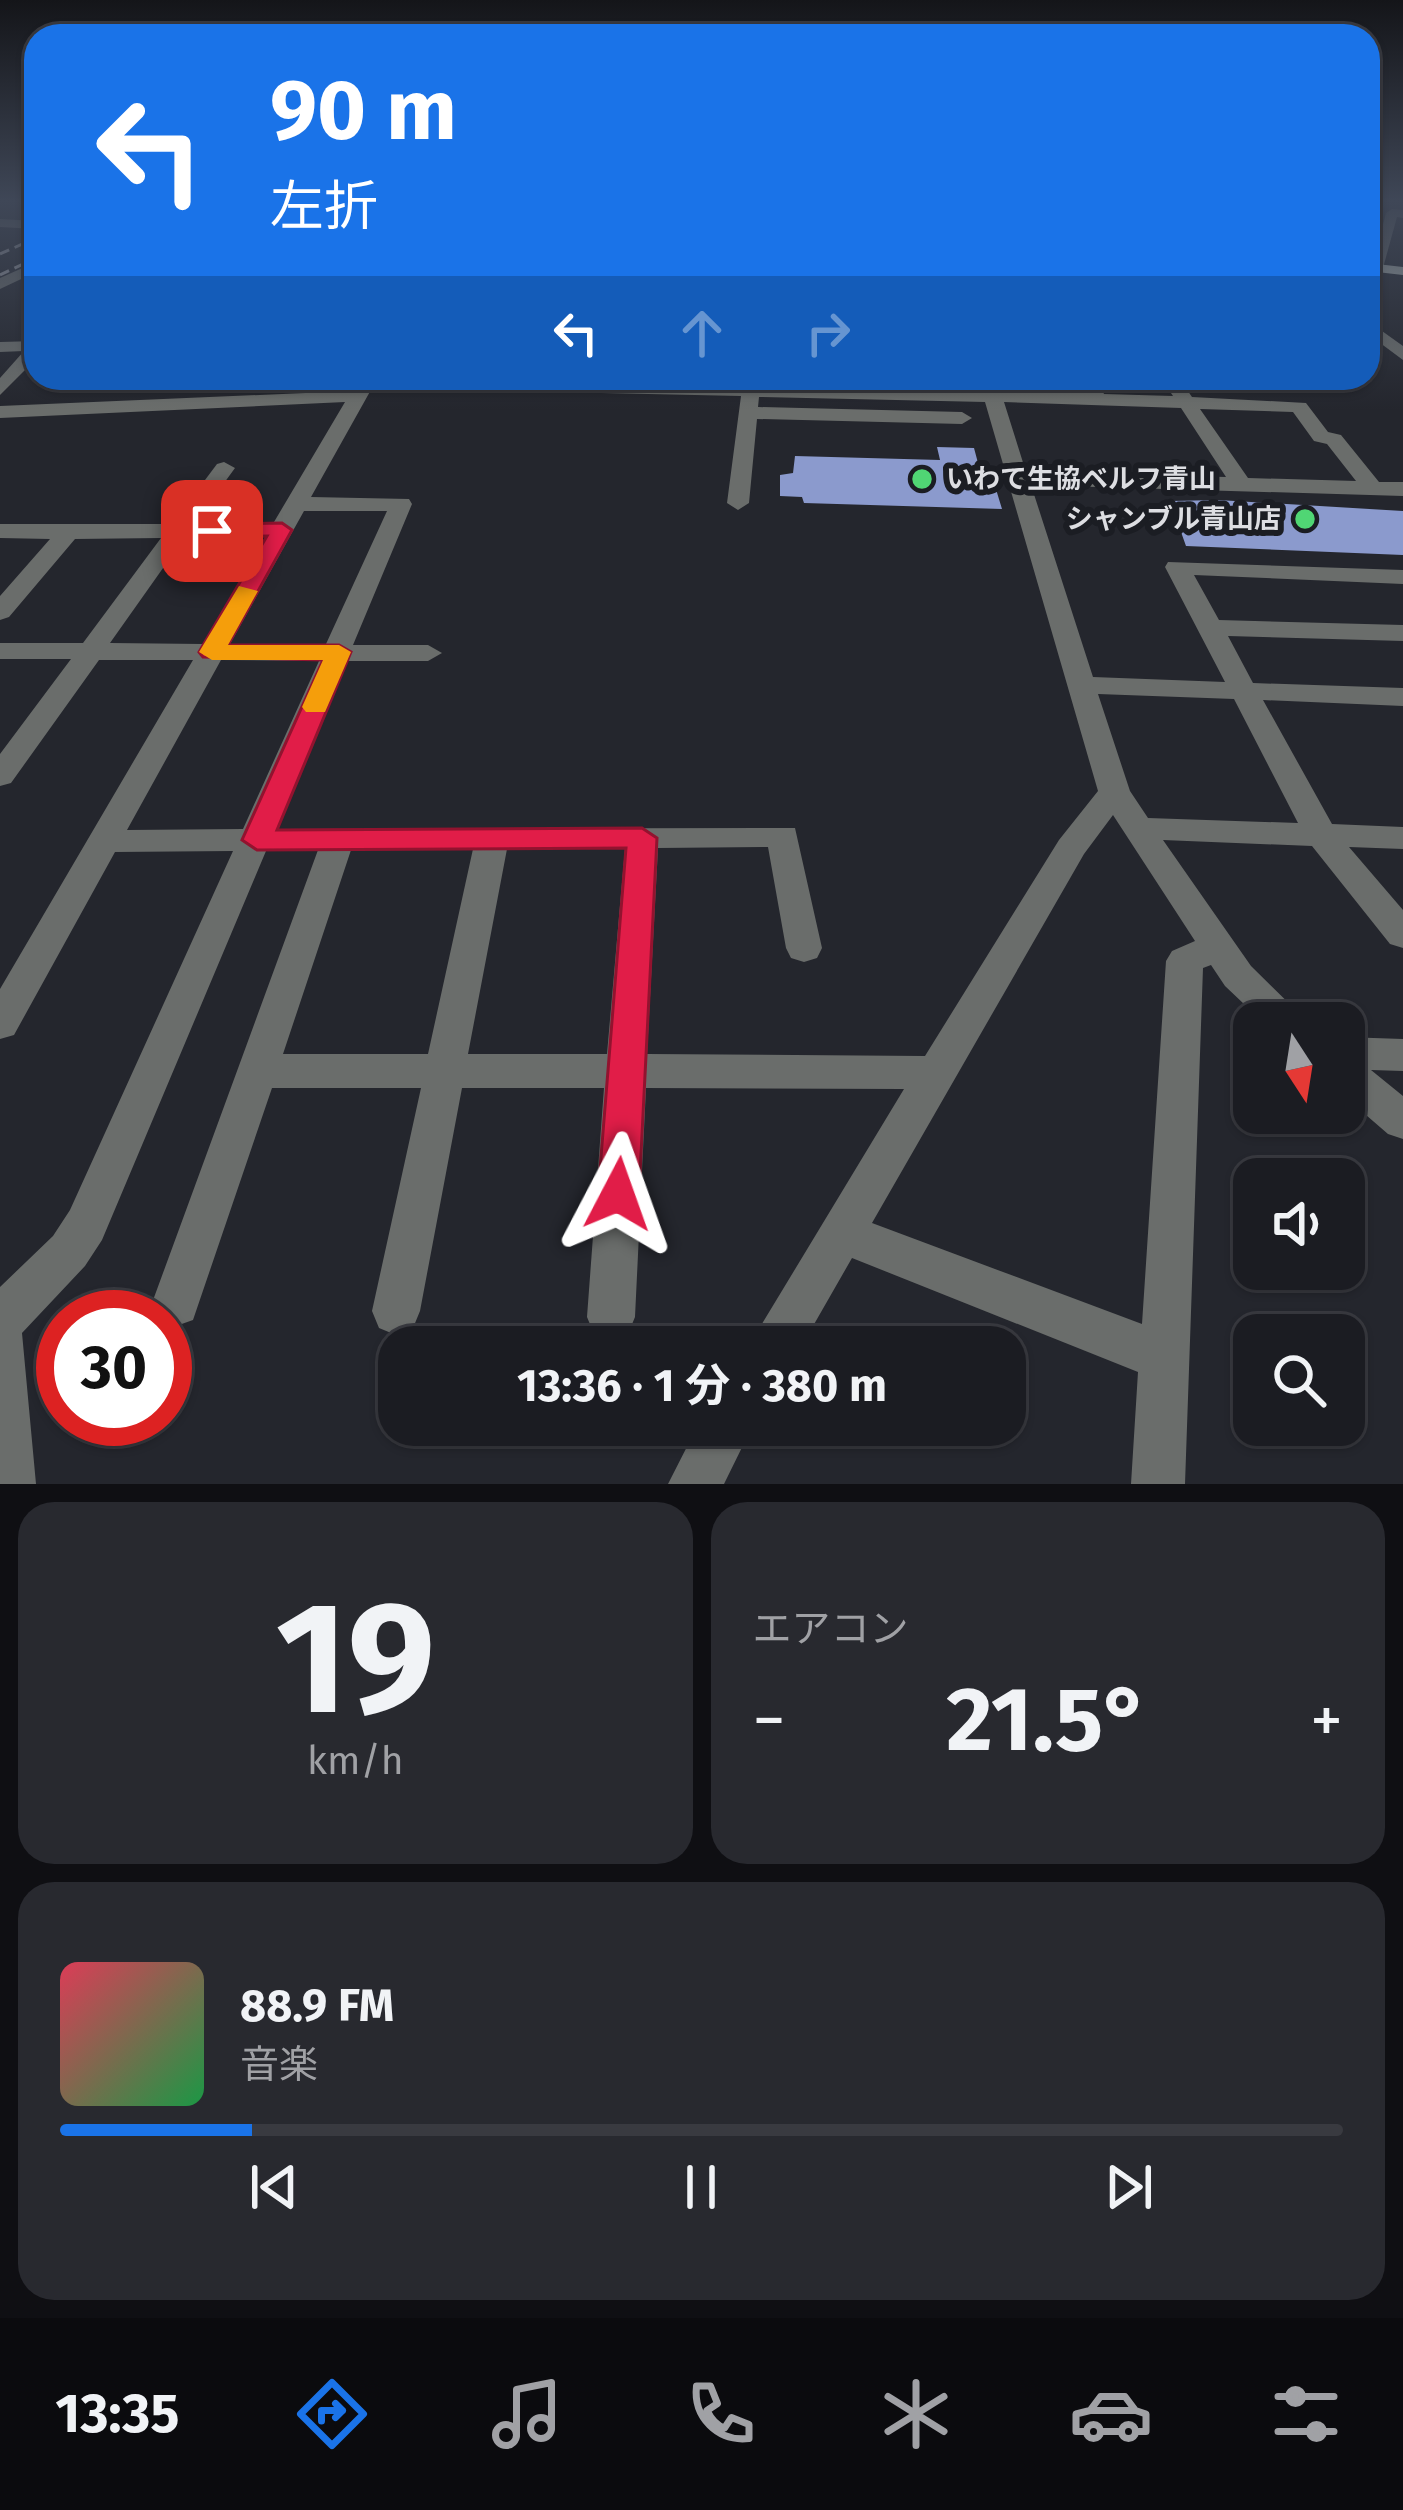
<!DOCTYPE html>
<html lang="ja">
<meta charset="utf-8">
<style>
:root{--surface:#1b1c22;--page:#28292f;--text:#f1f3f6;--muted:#a0a1a5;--line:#393a40;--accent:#1a73e8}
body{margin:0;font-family:"Fira Sans","Noto Sans JP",sans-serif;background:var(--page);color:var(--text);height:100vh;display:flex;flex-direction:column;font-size:45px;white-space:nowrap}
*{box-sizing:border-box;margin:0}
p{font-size:39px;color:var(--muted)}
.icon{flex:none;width:66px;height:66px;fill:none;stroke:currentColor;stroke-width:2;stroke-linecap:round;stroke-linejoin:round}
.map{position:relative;height:1484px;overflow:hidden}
.side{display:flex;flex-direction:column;gap:18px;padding:18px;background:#0f0f13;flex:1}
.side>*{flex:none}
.banner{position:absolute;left:24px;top:24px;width:1356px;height:366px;border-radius:36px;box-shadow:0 3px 9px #0004,0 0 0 3px var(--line);background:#1a73e8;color:#fff;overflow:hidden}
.needle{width:78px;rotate:168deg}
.fabs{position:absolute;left:1233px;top:1002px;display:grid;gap:24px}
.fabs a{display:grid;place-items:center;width:132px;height:132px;border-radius:24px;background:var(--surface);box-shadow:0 3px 9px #0004,0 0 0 3px var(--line);font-size:60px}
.speed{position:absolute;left:36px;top:1290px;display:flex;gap:24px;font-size:60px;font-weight:700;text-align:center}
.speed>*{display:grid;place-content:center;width:156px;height:156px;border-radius:50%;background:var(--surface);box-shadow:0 3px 9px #0004,0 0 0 3px var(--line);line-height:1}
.speed .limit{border:18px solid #d22;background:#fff;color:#111}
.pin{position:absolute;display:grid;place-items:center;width:102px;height:102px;color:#fff;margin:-51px;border-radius:24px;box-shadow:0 6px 18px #0006}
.me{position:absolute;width:132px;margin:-66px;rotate:4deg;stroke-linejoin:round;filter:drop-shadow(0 0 9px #0008)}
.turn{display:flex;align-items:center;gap:42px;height:252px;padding:0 48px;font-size:54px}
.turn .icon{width:156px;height:156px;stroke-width:2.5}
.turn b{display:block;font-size:84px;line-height:102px}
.lanes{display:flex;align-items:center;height:114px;padding:0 48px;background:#0003;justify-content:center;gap:60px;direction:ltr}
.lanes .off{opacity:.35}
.big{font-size:90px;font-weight:700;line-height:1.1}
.side .tile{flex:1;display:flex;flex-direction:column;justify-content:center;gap:18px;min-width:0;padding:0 42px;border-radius:36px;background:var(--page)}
.side .dial{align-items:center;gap:0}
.dial b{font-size:156px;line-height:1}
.song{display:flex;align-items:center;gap:36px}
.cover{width:144px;height:144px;border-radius:18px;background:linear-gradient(135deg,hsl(350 70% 55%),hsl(140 70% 35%))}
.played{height:12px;border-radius:6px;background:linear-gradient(90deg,var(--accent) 15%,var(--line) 15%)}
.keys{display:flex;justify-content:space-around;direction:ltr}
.heat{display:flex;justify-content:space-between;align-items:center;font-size:66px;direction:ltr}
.side .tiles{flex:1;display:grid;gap:18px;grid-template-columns:1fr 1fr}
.tile:last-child{grid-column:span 2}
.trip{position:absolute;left:378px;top:1326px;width:648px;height:120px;border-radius:36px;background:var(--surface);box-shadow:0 3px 9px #0004,0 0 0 3px var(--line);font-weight:700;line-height:120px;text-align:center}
.menu{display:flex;height:192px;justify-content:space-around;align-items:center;background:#0b0b0e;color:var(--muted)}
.menu .icon{width:84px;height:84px}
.menu .selected{color:var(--accent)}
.menu b{font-size:54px;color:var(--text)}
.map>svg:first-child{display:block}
</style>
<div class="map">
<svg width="1403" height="1484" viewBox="0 0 1403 1484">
<rect width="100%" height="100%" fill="#24262d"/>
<path fill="#8b9acd" d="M937,447L974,448L978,463H988L1002,509L804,503L802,497L780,496V475L793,473L795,456L940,460Z
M1218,500L1403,511V555L1186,546L1170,501Z"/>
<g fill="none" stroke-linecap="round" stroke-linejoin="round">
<path fill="#6a6d6b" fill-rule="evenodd" d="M1392,209L1403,210V218L1397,217L1383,268L1371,271L1386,213Z
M0,219L36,221V229L0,227Z
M36,262V272L0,289V278Z
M1368,321L1403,346V360L1368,334Z
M36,341V359L0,395V378L24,351L0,352V342Z
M359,378L982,391L978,378H996L1000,391L1085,393L1079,378H1097L1104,394L1173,396L1161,378H1179L1192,397L1306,403L1328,432L1341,435L1379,482H1403V496L1031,485L1093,677L1225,682L1165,567L1168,562L1403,570V584L1194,575L1219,620L1403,625V641L1228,636L1253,683L1403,688V706L1263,700L1332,824L1403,827V849L1349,847L1403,910V948L1390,944L1312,846L1163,840L1251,966L1309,1023H1264L1225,986L1211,965L1203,968L1185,1484H1131L1138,1372L852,1258L801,1347H748L904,1089L646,1088L635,1317L628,1334L611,1341L594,1334L587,1317L604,1088H462L420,1311L413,1328L396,1335L379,1328L372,1311L421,1088H272L193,1320L176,1326L158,1317L152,1303L318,850L266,851L102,1240L85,1266L22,1333L36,1484H0V1287L53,1236L70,1210L233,851L115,852L14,1035L0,1039V989L193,660H99L11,783L0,786V754L71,659H0V643H83L161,538L75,539L9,617L0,620V596L50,539L0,538V524H172L217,464L224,462L235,468L195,523L274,522L345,402L0,418V406L351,391ZM372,388L741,396L727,503L738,510L749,503L757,419L962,424L972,418L962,412L758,407L759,397L985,402L1098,791L1059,840L925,1056L647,1054L658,848L768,847L786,948L791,958L804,962L817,958L822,948L795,828L276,829L346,661H428L442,653L428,645H353L412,504L409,499L311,497ZM1004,402L1181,408L1226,477L1026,472ZM1200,409L1293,412L1314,441L1327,444L1356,481L1248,478ZM304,511H387L326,644H230ZM266,536L203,644L110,643L185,537ZM221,660L319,661L243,829L127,830ZM1098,694L1234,699L1298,823L1148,818L1130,791ZM1113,815L1195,941L1172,951L1166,961L1142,1324L872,1223L1084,854ZM625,848L607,1054H468L507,849ZM473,849L428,1054H283L351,850Z
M1344,1037L1403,1039V1071L1371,1070L1403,1096V1139L1388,1134L1344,1096Z
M698,1425H753L724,1484H668Z"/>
<path fill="#aeb4af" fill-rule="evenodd" d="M1368,263L1403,267V275L1368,271Z"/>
<path stroke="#a2a4a9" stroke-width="3" stroke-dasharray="10 6" stroke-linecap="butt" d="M0,254L36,238
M0,275L36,258"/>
</g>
<linearGradient id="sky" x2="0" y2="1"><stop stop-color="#141519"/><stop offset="0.49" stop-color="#3f4757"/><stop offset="1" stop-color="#3f4757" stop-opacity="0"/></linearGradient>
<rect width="1403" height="410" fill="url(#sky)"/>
<path fill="#e11d48" stroke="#92132f" stroke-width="3" d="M282,523L292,530L228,645H339L351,652L277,830L642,828L657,838L639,1194L633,1207L618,1212L604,1207L598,1194L626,848L257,850L242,840L323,660L203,657L199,652L267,536L212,537L202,531L212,524Z"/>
<path fill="#f59e0b" d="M239,586L258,591L228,645H339L351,652L325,712H306L302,707L323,660H212L199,652Z"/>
<g fill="#50d674" stroke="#1b1d23" stroke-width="4.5">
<circle cx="922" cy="479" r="12"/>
<circle cx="1305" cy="519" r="12"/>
</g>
<g text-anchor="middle" stroke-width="12" stroke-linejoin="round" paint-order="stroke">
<g font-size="27" font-weight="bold" fill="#dddee2" stroke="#1b1d23" text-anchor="start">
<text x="946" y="488">いわて生協ベルフ青山</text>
<text x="1281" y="528" text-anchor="end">シャンブル青山店</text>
</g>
</g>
</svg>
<div class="fabs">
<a><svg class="needle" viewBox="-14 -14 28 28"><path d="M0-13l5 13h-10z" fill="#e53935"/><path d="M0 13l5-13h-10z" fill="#a0a1a5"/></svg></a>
<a><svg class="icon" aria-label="sound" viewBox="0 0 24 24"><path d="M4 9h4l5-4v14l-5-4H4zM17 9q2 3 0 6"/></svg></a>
<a><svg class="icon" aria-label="search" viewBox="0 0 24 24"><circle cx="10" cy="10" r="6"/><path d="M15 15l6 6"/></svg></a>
</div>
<div class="speed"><div class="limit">30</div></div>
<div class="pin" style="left:212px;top:531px;background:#d93025"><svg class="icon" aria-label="arrive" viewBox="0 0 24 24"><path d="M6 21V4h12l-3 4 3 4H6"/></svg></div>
<svg class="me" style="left:618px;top:1194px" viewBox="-20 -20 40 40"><path d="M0-17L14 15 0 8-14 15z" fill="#e11d48" stroke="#fff" stroke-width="4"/></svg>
<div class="trip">13:36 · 1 分 · 380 m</div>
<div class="banner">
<div class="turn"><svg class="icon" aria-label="left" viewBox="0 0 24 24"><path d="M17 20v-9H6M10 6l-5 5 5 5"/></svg><div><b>90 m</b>左折</div></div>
<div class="lanes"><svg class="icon" aria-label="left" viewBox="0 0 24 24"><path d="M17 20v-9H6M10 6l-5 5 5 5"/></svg><svg class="icon off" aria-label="ahead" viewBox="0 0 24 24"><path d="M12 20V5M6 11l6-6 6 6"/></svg><svg class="icon off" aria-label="right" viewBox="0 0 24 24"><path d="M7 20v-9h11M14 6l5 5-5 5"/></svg></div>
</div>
</div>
<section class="side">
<div class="tiles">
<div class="tile dial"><b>19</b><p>km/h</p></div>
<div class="tile"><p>エアコン</p>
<div class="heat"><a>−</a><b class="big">21.5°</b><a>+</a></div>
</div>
<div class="tile">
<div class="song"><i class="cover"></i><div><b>88.9 FM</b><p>音楽</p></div></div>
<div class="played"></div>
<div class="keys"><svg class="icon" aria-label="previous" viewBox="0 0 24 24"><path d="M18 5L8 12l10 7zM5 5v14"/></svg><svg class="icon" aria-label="pause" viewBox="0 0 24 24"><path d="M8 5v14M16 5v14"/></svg><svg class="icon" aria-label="next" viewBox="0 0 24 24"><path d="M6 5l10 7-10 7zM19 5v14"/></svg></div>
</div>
</div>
</section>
<nav class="menu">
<b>13:35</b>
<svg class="icon selected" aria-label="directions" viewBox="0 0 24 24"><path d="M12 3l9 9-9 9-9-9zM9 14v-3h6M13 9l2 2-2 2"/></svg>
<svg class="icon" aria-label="music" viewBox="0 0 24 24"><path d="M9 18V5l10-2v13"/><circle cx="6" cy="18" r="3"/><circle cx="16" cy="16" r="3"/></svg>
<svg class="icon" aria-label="phone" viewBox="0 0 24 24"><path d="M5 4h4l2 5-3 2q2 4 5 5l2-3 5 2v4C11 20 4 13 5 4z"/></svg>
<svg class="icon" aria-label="climate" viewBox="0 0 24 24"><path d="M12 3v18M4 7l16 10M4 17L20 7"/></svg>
<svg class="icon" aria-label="car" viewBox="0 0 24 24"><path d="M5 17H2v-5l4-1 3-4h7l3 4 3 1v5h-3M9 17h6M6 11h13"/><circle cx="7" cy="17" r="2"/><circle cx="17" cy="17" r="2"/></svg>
<svg class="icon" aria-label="filters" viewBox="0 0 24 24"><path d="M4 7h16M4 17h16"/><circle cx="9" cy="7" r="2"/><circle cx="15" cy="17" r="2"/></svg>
</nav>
